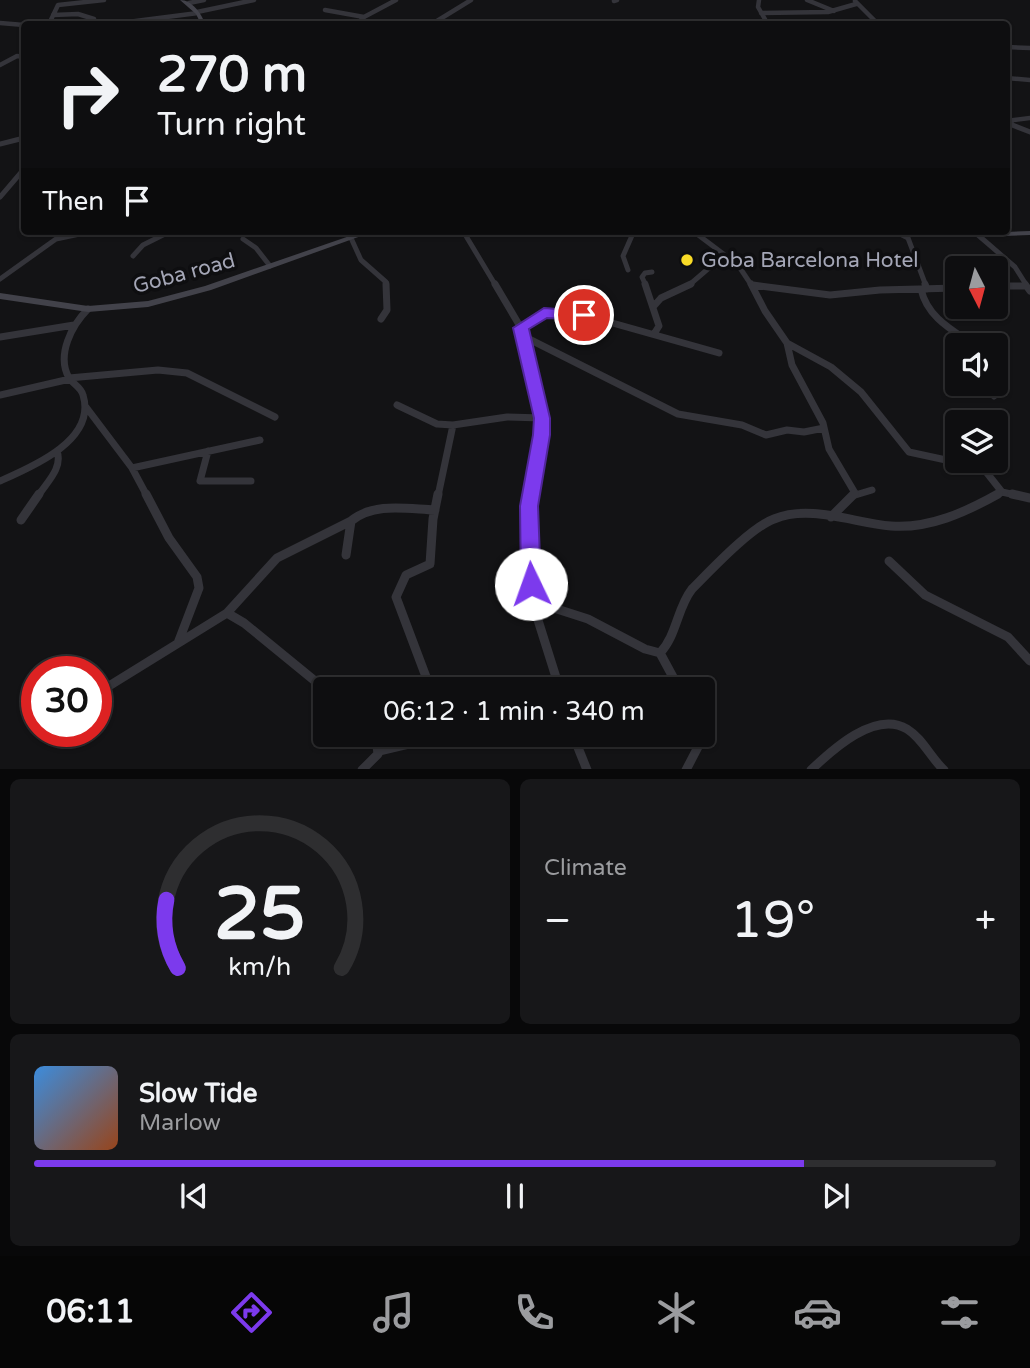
<!DOCTYPE html>
<meta charset="utf-8">
<style>
:root{--surface:#0e0e10;--page:#171719;--text:#f1f3f6;--muted:#9b9c9f;--line:#2e2e30;--accent:#7c3aed}
body{margin:0;font-family:"Varela Round",sans-serif;background:var(--page);color:var(--text);height:100vh;display:flex;flex-direction:column;font-size:26px;white-space:nowrap}
*{box-sizing:border-box;margin:0}
p{font-size:23px;color:var(--muted)}
.icon{flex:none;width:38px;height:38px;fill:none;stroke:currentColor;stroke-width:2;stroke-linecap:round;stroke-linejoin:round}
.map{position:relative;height:769px;overflow:hidden}
.sheet{display:flex;flex-direction:column;gap:10px;padding:10px;background:#080809;flex:1}
.sheet>*{flex:none}
.top-card{position:absolute;left:21px;top:21px;width:989px;height:214px;border-radius:7px;box-shadow:0 2px 5px #0004,0 0 0 2px var(--line);background:#0e0e10;color:var(--text);overflow:hidden}
.needle{width:46px;rotate:174deg}
.tools{position:absolute;left:945px;top:256px;display:grid;gap:14px}
.tools a{display:grid;place-items:center;width:63px;height:63px;border-radius:7px;background:var(--surface);box-shadow:0 2px 5px #0004,0 0 0 2px var(--line);font-size:35px}
.speed{position:absolute;left:21px;top:656px;display:flex;gap:14px;font-size:35px;font-weight:700;text-align:center}
.speed>*{display:grid;place-content:center;width:91px;height:91px;border-radius:50%;background:var(--surface);box-shadow:0 2px 5px #0004,0 0 0 2px var(--line);line-height:1}
.speed .limit{border:10px solid #d22;background:#fff;color:#111}
.pin{position:absolute;display:grid;place-items:center;width:60px;height:60px;color:#fff;margin:-30px;border:4px solid #fff;border-radius:50%;box-shadow:0 2px 7px #0007}
.me{position:absolute;width:77px;margin:-38px;rotate:357deg;stroke-linejoin:round;filter:drop-shadow(0 0 5px #0008)}
.turn{display:flex;align-items:center;gap:24px;height:147px;padding:0 21px;font-size:32px}
.turn .icon{width:91px;height:91px;stroke-width:2.5}
.turn b{display:block;font-size:49px;line-height:60px}
.then{display:flex;align-items:center;height:66px;padding:0 21px;background:#0003;gap:14px;font-size:26px}
.big{font-size:52px;font-weight:600;line-height:1.1}
.sheet .widget{flex:1;display:flex;flex-direction:column;justify-content:center;gap:10px;min-width:0;padding:0 24px;border-radius:10px;background:var(--page)}
.sheet .dial{align-items:center;gap:0}
.dial svg{height:182px;overflow:visible;fill:none;stroke:var(--line);stroke-width:7;stroke-linecap:round;text-anchor:middle}
.dial text{fill:var(--text);stroke:none}
.song{display:flex;align-items:center;gap:21px}
.cover{width:84px;height:84px;border-radius:10px;background:linear-gradient(135deg,hsl(210 70% 55%),hsl(20 70% 35%))}
.played{height:7px;border-radius:4px;background:linear-gradient(90deg,var(--accent) 80%,var(--line) 80%)}
.keys{display:flex;justify-content:space-around;direction:ltr}
.heat{display:flex;justify-content:space-between;align-items:center;font-size:38px;direction:ltr}
.sheet .tiles{flex:1;display:grid;gap:10px;grid-template-columns:1fr 1fr}
.widget:last-child{grid-column:span 2}
.trip{position:absolute;left:313px;top:677px;width:402px;height:70px;border-radius:7px;background:var(--surface);box-shadow:0 2px 5px #0004,0 0 0 2px var(--line);font-weight:600;line-height:70px;text-align:center}
.menu{display:flex;height:112px;justify-content:space-around;align-items:center;background:#060606;color:var(--muted)}
.menu .icon{width:49px;height:49px}
.menu .active{color:var(--accent)}
.menu b{font-size:32px;color:var(--text)}
.map>svg:first-child{display:block}
</style>
<div class="map">
<svg width="1030" height="770" viewBox="0 0 1030 770">
<rect width="100%" height="100%" fill="#131315"/>
<g fill="none" stroke-linecap="round" stroke-linejoin="round">
<path stroke="#34343a" stroke-width="4.5" d="M759,0L758,7L766,21L763,24
M807,0L834,11
M614,1L617,0
M855,1L876,22L887,24
M189,3L204,0
M325,10L364,17
M197,12L254,0
M761,13L828,12L856,4
M53,15L78,14L94,19
M0,23L24,25
M49,24L58,5L104,0
M112,24L198,13
M357,24L364,17L396,0
M432,24L471,0
M764,24L876,22
M1006,47L1030,48
M0,65L17,56L24,57
M1006,78L1030,80
M1006,121L1030,118
M1006,122L1012,124"/>
<path stroke="#34343a" stroke-width="5" d="M1007,123L1030,132
M0,144L24,138
M0,197L24,169
M463,231L496,286
M693,231L738,265L752,286
M854,231L896,232
M894,231L908,238L926,286
M978,235L1015,267L1027,286
M351,238L361,260L386,282V286
M243,239L256,248L270,266
M133,256L143,245L171,231
M628,270L623,256L634,231
M0,279L56,239L94,231
M753,285L757,286
M646,286L642,277L645,273L652,272
M688,286L709,268L732,261"/>
<path stroke="#34343a" stroke-width="7" d="M495,284L521,328L542,418V435L531,496
M645,284L659,326L654,334
M751,284L765,311L787,343L792,365L823,423L829,449L855,493
M925,284L927,289
M1025,284L1030,291
M753,285L830,295L880,290L957,288
M996,286H1026
M921,289C927,317 952,330 974,345
M653,307L661,298L691,284
M381,319L387,310L386,284
M521,328L544,313L584,315L719,353
M523,336L678,414L742,425L766,435L787,430L804,432L824,428
M0,337L74,325
M787,343L831,367L861,392L909,452L983,468L1002,492
M69,378L158,370L187,373L275,417
M982,383L994,396
M0,395L70,379
M397,405L437,424L453,425L507,417L542,418
M86,407L132,468L147,496
M208,451L200,481H251
M132,468L260,440
M0,481C32,467 97,440 83,395C81,387 73,384 69,378C56,355 72,325 88,309
M38,496C47,482 63,468 57,451
M438,496L453,425
M852,496L872,490
M995,496L1002,492L1020,496"/>
<path stroke="#34343a" stroke-width="9" d="M146,494L169,538L197,577L199,588L178,643
M531,494L529,506L532,601L560,690
M1012,494L1030,498
M831,517L854,494
M21,520L39,494
M346,555L351,521C374,502 407,509 435,510
M889,561L925,595L1008,637L1030,661
M532,601L588,619L645,649L660,653C677,635 677,608 692,589C711,570 750,528 774,519C810,504 854,523 891,526C929,529 966,512 998,494
M227,613L244,623L326,690
M660,653L680,690
M431,690L396,597L406,575L430,564L433,519L438,494
M96,694L227,613L277,558L351,521
M450,735L502,741L535,735
M573,735L587,770
M379,751L447,735
M362,770L378,754L377,746L369,735
M686,770L698,747L700,735
M811,770C832,750 875,710 907,729C922,738 931,758 944,770"/>
<path fill="#42424a" fill-rule="evenodd" d="M180,0C192,0 202,14 205,24H201L196,14Z
M364,231H375L211,290L148,307L88,312L0,299V293L88,306L148,301L205,286Z
M936,231L978,233L1030,231V235L978,237L940,233Z"/>
</g>
<path fill="#7c3aed" stroke="#51269a" stroke-width="2" d="M544,308L584,311L591,315L584,320L547,318L529,329L550,418V435L538,506L541,584L538,590L531,593L524,590L521,584L520,506L533,435L534,418L513,328Z"/>
<circle fill="#f9db27" stroke="#0e0e10" stroke-width="2.5" cx="687" cy="260" r="7"/>
<g text-anchor="middle" stroke-width="7" stroke-linejoin="round" paint-order="stroke">
<g font-size="21" fill="#a4a6b6" stroke="#0e0e10" text-anchor="start">
<text x="701" y="267">Goba Barcelona Hotel</text>
</g>
<g font-size="21" fill="#a4a6b6" stroke="#0e0e10">
<text transform="translate(184 273) rotate(-15)" y="7">Goba road</text>
</g>
</g>
</svg>
<div class="tools">
<a><svg class="needle" viewBox="-14 -14 28 28"><path d="M0-13l5 13h-10z" fill="#e53935"/><path d="M0 13l5-13h-10z" fill="#9b9c9f"/></svg></a>
<a><svg class="icon" aria-label="sound" viewBox="0 0 24 24"><path d="M4 9h4l5-4v14l-5-4H4zM17 9q2 3 0 6"/></svg></a>
<a><svg class="icon" aria-label="layers" viewBox="0 0 24 24"><path d="M12 4l9 5-9 5-9-5zM3 14l9 5 9-5"/></svg></a>
</div>
<div class="speed"><div class="limit">30</div></div>
<div class="pin" style="left:584px;top:315px;background:#d93025"><svg class="icon" aria-label="arrive" viewBox="0 0 24 24"><path d="M6 21V4h12l-3 4 3 4H6"/></svg></div>
<svg class="me" style="left:531px;top:584px" viewBox="-20 -20 40 40"><circle r="19" fill="#fff"/><path d="M0-13L10 11 0 6-10 11z" fill="#7c3aed"/></svg>
<div class="trip">06:12 · 1 min · 340 m</div>
<div class="top-card">
<div class="turn"><svg class="icon" aria-label="right" viewBox="0 0 24 24"><path d="M7 20v-9h11M14 6l5 5-5 5"/></svg><div><b>270 m</b>Turn right</div></div>
<div class="then">Then<svg class="icon" aria-label="arrive" viewBox="0 0 24 24"><path d="M6 21V4h12l-3 4 3 4H6"/></svg></div>
</div>
</div>
<section class="sheet">
<div class="tiles">
<div class="widget dial"><svg viewBox="0 0 100 80">
<path d="M14 69A42 42 0 1 1 86 69"/>
<path d="M14 69A42 42 0 0 1 9 39" stroke="#7c3aed"/>
<text x="50" y="56" font-size="32" font-weight="700">25</text>
<text x="50" y="72" font-size="11">km/h</text>
</svg></div>
<div class="widget"><p>Climate</p>
<div class="heat"><a>−</a><b class="big">19°</b><a>+</a></div>
</div>
<div class="widget">
<div class="song"><i class="cover"></i><div><b>Slow Tide</b><p>Marlow</p></div></div>
<div class="played"></div>
<div class="keys"><svg class="icon" aria-label="previous" viewBox="0 0 24 24"><path d="M18 5L8 12l10 7zM5 5v14"/></svg><svg class="icon" aria-label="pause" viewBox="0 0 24 24"><path d="M8 5v14M16 5v14"/></svg><svg class="icon" aria-label="next" viewBox="0 0 24 24"><path d="M6 5l10 7-10 7zM19 5v14"/></svg></div>
</div>
</div>
</section>
<nav class="menu">
<b>06:11</b>
<svg class="icon active" aria-label="directions" viewBox="0 0 24 24"><path d="M12 3l9 9-9 9-9-9zM9 14v-3h6M13 9l2 2-2 2"/></svg>
<svg class="icon" aria-label="music" viewBox="0 0 24 24"><path d="M9 18V5l10-2v13"/><circle cx="6" cy="18" r="3"/><circle cx="16" cy="16" r="3"/></svg>
<svg class="icon" aria-label="phone" viewBox="0 0 24 24"><path d="M5 4h4l2 5-3 2q2 4 5 5l2-3 5 2v4C11 20 4 13 5 4z"/></svg>
<svg class="icon" aria-label="climate" viewBox="0 0 24 24"><path d="M12 3v18M4 7l16 10M4 17L20 7"/></svg>
<svg class="icon" aria-label="car" viewBox="0 0 24 24"><path d="M5 17H2v-5l4-1 3-4h7l3 4 3 1v5h-3M9 17h6M6 11h13"/><circle cx="7" cy="17" r="2"/><circle cx="17" cy="17" r="2"/></svg>
<svg class="icon" aria-label="filters" viewBox="0 0 24 24"><path d="M4 7h16M4 17h16"/><circle cx="9" cy="7" r="2"/><circle cx="15" cy="17" r="2"/></svg>
</nav>
